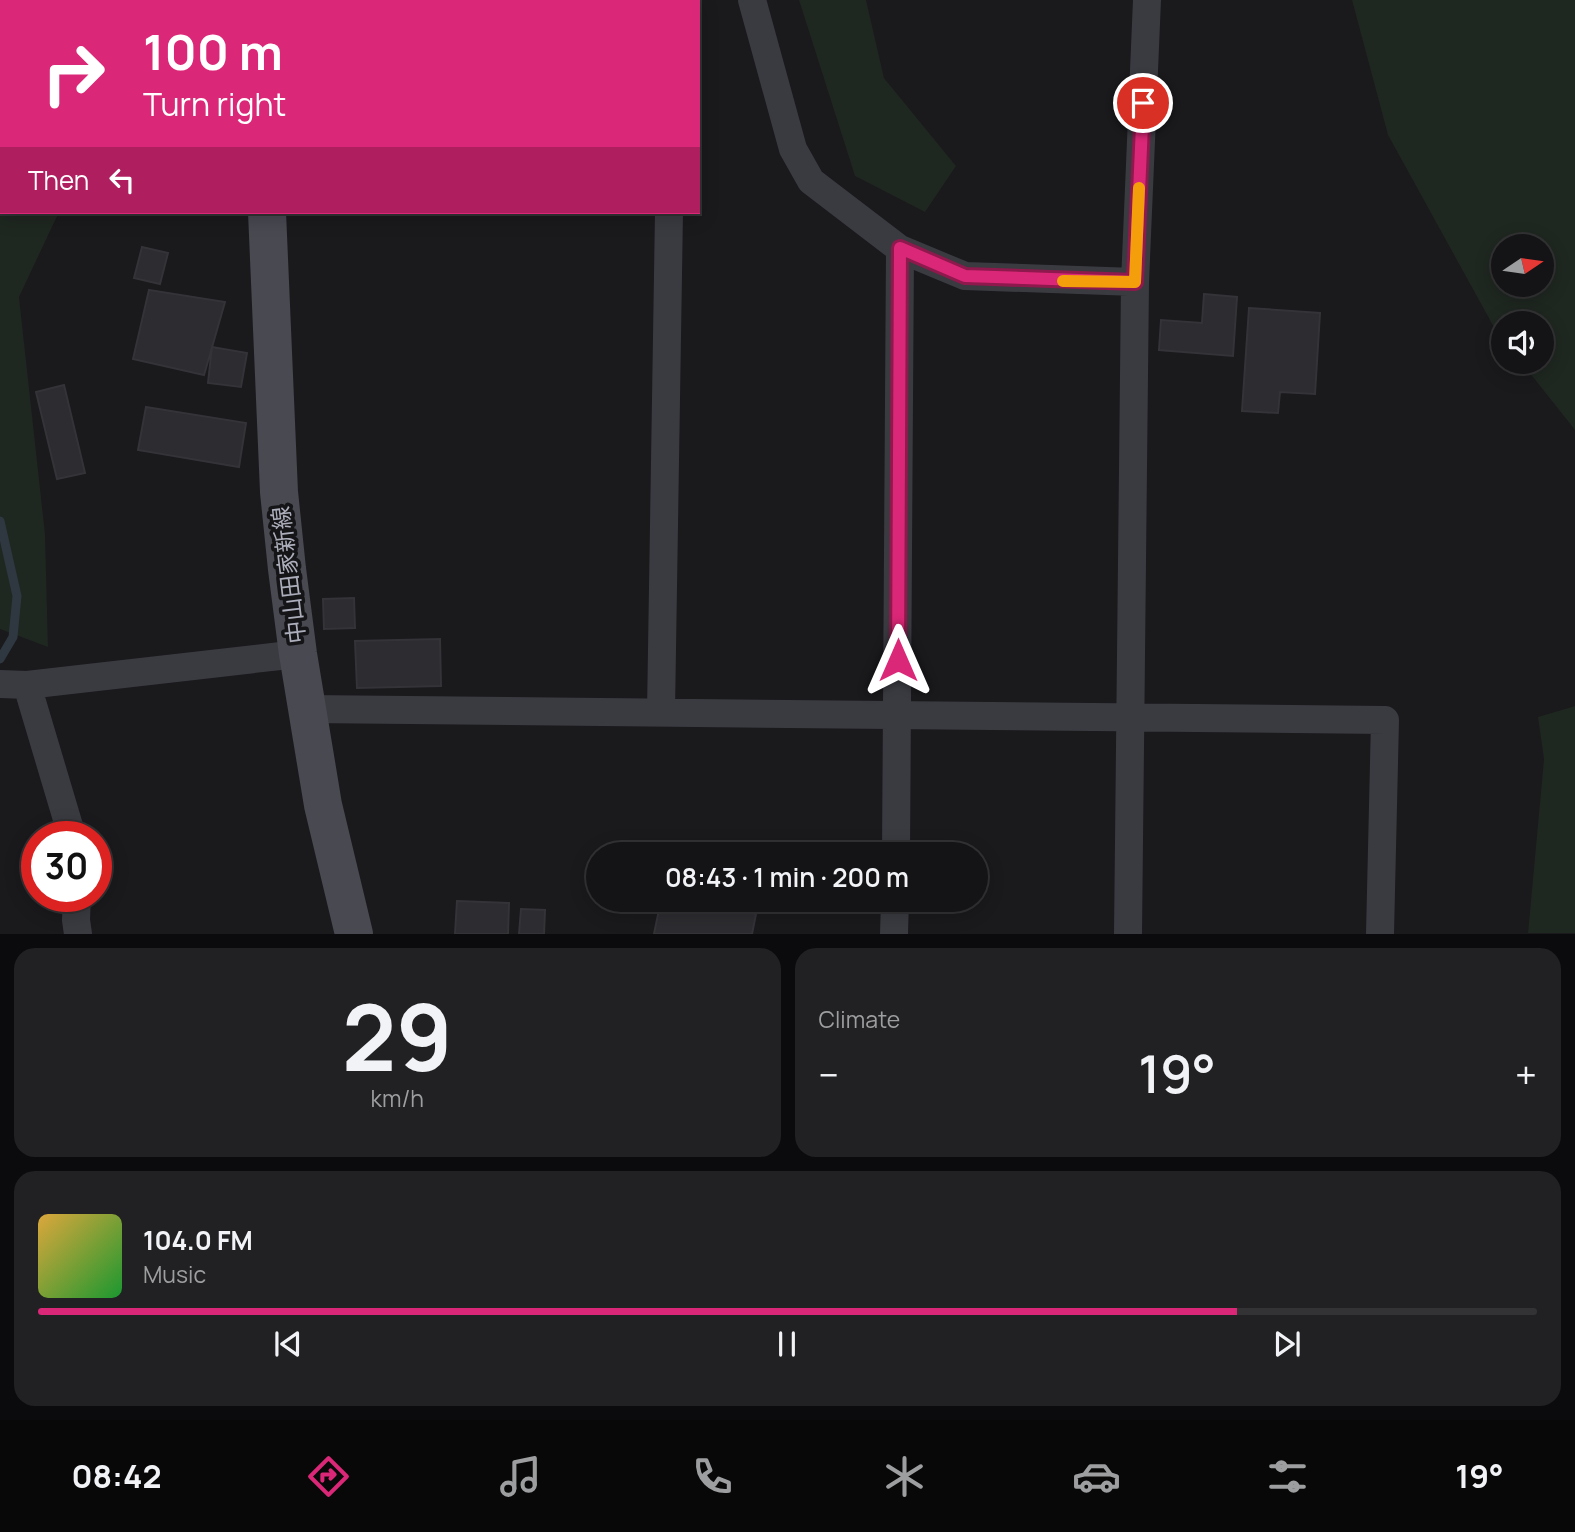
<!DOCTYPE html>
<meta charset="utf-8">
<style>
:root{--surface:#141315;--page:#212022;--text:#f1f3f6;--muted:#9d9ea0;--line:#333234;--accent:#db2777}
body{margin:0;font-family:Manrope,"Noto Sans JP",sans-serif;background:var(--page);color:var(--text);height:100vh;display:flex;flex-direction:column;font-size:26px;white-space:nowrap}
*{box-sizing:border-box;margin:0}
p{font-size:23px;color:var(--muted)}
.icon{flex:none;width:38px;height:38px;fill:none;stroke:currentColor;stroke-width:2;stroke-linecap:round;stroke-linejoin:round}
.map{position:relative;height:934px;overflow:hidden}
.side{display:flex;flex-direction:column;gap:14px;padding:14px;background:#0b0a0c;flex:1}
.side>*{flex:none}
.guide{position:absolute;left:0px;top:0px;width:700px;height:214px;box-shadow:0 4px 18px #0003,0 0 0 2px var(--line);background:#db2777;color:#fff;overflow:hidden}
.needle{width:46px;rotate:77deg}
.fabs{position:absolute;left:1491px;top:234px;display:grid;gap:14px}
.fabs a{display:grid;place-items:center;width:63px;height:63px;border-radius:50%;background:var(--surface);box-shadow:0 4px 18px #0003,0 0 0 2px var(--line);font-size:35px}
.speed{position:absolute;left:21px;top:821px;display:flex;gap:14px;font-size:35px;font-weight:700;text-align:center}
.speed>*{display:grid;place-content:center;width:91px;height:91px;border-radius:50%;background:var(--surface);box-shadow:0 4px 18px #0003,0 0 0 2px var(--line);line-height:1}
.speed .limit{border:10px solid #d22;background:#fff;color:#111}
.pin{position:absolute;display:grid;place-items:center;width:60px;height:60px;color:#fff;margin:-30px;border:4px solid #fff;border-radius:50%;box-shadow:0 2px 7px #0007}
.me{position:absolute;width:77px;margin:-38px;rotate:0deg;stroke-linejoin:round;filter:drop-shadow(0 0 5px #0008)}
.turn{display:flex;align-items:center;gap:24px;height:147px;padding:0 28px;font-size:32px}
.turn .icon{width:91px;height:91px;stroke-width:2.5}
.turn b{display:block;font-size:49px;line-height:60px}
.then{display:flex;align-items:center;height:66px;padding:0 28px;background:#0003;gap:14px;font-size:26px}
.big{font-size:52px;font-weight:600;line-height:1.1}
.side .card{flex:1;display:flex;flex-direction:column;justify-content:center;gap:10px;min-width:0;padding:0 24px;border-radius:21px;background:var(--page)}
.side .dial{align-items:center;gap:0}
.dial b{font-size:91px;line-height:1}
.song{display:flex;align-items:center;gap:21px}
.cover{width:84px;height:84px;border-radius:10px;background:linear-gradient(135deg,hsl(40 70% 55%),hsl(130 70% 35%))}
.played{height:7px;border-radius:4px;background:linear-gradient(90deg,var(--accent) 80%,var(--line) 80%)}
.keys{display:flex;justify-content:space-around;direction:ltr}
.heat{display:flex;justify-content:space-between;align-items:center;font-size:38px;direction:ltr}
.side .tiles{flex:1;display:grid;gap:14px;grid-template-columns:1fr 1fr}
.card:last-child{grid-column:span 2}
.trip{position:absolute;left:586px;top:842px;width:402px;height:70px;border-radius:35px;background:var(--surface);box-shadow:0 4px 18px #0003,0 0 0 2px var(--line);font-weight:600;line-height:70px;text-align:center}
.tabs{display:flex;height:112px;justify-content:space-around;align-items:center;background:#080808;color:var(--muted)}
.tabs .icon{width:49px;height:49px}
.tabs .active{color:var(--accent)}
.tabs b{font-size:32px;color:var(--text)}
.map>svg:first-child{display:block}
</style>
<div class="map">
<svg width="1575" height="934" viewBox="0 0 1575 934">
<rect width="100%" height="100%" fill="#1a191c"/>
<path fill="#1f2721" fill-rule="evenodd" d="M0,0H258L2,2V212H59L19,297L45,534L48,647L0,629Z
M799,0H866L884,78L956,166L925,212L855,176Z
M1352,0H1575V430L1521,362H1542V324H1503V340L1496,331L1388,135ZM1503,247H1542V285H1503Z
M1575,706V933H1528L1544,759L1538,717Z"/>
<g fill="none" stroke-linecap="round" stroke-linejoin="round">
<path stroke="#2f3740" stroke-width="9" d="M16,2V0
M0,70L2,65
M0,521L17,596L13,637L0,659"/>
</g>
<path fill="#2d2c30" stroke="#343338" stroke-width="2" d="M142,247L168,253L160,284L134,278Z
M149,290L225,302L204,375L133,359Z
M1204,294L1237,297L1233,356L1159,350L1161,320L1202,323Z
M1249,308L1320,313L1315,394L1280,392L1278,413L1242,411Z
M212,347L247,353L241,387L208,383Z
M64,385L85,473L57,479L36,392Z
M146,407L246,423L239,467L138,450Z
M354,598L355,628L324,629L323,599Z
M440,639L441,686L357,688L355,641Z
M661,900H691L756,914L752,934H654Z
M457,901L509,903L508,934H455Z
M521,909L545,910L544,934H519Z"/>
<g fill="none" stroke-linecap="round" stroke-linejoin="round">
<path stroke="#3a3b41" stroke-width="28" d="M752,0L793,149L811,181L900,249L965,276L1135,282
M535,2V0
M0,684L27,685L298,654
M27,685L72,836
M307,709L1385,720L1380,934
M661,712L669,212
M896,854L900,249
M77,896L76,920L78,934
M894,934L895,900
M1128,934L1135,282L1147,0"/>
<path stroke="#484951" stroke-width="38" d="M283,2V0
M267,212L279,492L287,569L298,654L323,805L354,934"/>
</g>
<g fill="none" stroke-linecap="round" stroke-linejoin="round">
<defs>
<path id="route" d="M898,660L900,248L965,276L1135,282L1143,103"/>
</defs>
<use href="#route" stroke="#8e194d" stroke-width="18"/>
<use href="#route" stroke="#db2777" stroke-width="12"/>
<path stroke="#f59e0b" stroke-width="12" d="M1063,281L1135,282L1139,188"/>
</g>
<g text-anchor="middle" stroke-width="7" stroke-linejoin="round" paint-order="stroke">
<g font-size="23" fill="#acafbb" stroke="#151417">
<text transform="translate(289 575) rotate(-97)" y="8">中山田家新線</text>
</g>
</g>
</svg>
<div class="fabs">
<a><svg class="needle" viewBox="-14 -14 28 28"><path d="M0-13l5 13h-10z" fill="#e53935"/><path d="M0 13l5-13h-10z" fill="#9d9ea0"/></svg></a>
<a><svg class="icon" aria-label="sound" viewBox="0 0 24 24"><path d="M4 9h4l5-4v14l-5-4H4zM17 9q2 3 0 6"/></svg></a>
</div>
<div class="speed"><div class="limit">30</div></div>
<div class="pin" style="left:1143px;top:103px;background:#d93025"><svg class="icon" aria-label="arrive" viewBox="0 0 24 24"><path d="M6 21V4h12l-3 4 3 4H6"/></svg></div>
<svg class="me" style="left:898px;top:660px" viewBox="-20 -20 40 40"><path d="M0-17L14 15 0 8-14 15z" fill="#db2777" stroke="#fff" stroke-width="4"/></svg>
<div class="trip">08:43 · 1 min · 200 m</div>
<div class="guide">
<div class="turn"><svg class="icon" aria-label="right" viewBox="0 0 24 24"><path d="M7 20v-9h11M14 6l5 5-5 5"/></svg><div><b>100 m</b>Turn right</div></div>
<div class="then">Then<svg class="icon" aria-label="left" viewBox="0 0 24 24"><path d="M17 20v-9H6M10 6l-5 5 5 5"/></svg></div>
</div>
</div>
<section class="side">
<div class="tiles">
<div class="card dial"><b>29</b><p>km/h</p></div>
<div class="card"><p>Climate</p>
<div class="heat"><a>−</a><b class="big">19°</b><a>+</a></div>
</div>
<div class="card">
<div class="song"><i class="cover"></i><div><b>104.0 FM</b><p>Music</p></div></div>
<div class="played"></div>
<div class="keys"><svg class="icon" aria-label="previous" viewBox="0 0 24 24"><path d="M18 5L8 12l10 7zM5 5v14"/></svg><svg class="icon" aria-label="pause" viewBox="0 0 24 24"><path d="M8 5v14M16 5v14"/></svg><svg class="icon" aria-label="next" viewBox="0 0 24 24"><path d="M6 5l10 7-10 7zM19 5v14"/></svg></div>
</div>
</div>
</section>
<nav class="tabs">
<b>08:42</b>
<svg class="icon active" aria-label="directions" viewBox="0 0 24 24"><path d="M12 3l9 9-9 9-9-9zM9 14v-3h6M13 9l2 2-2 2"/></svg>
<svg class="icon" aria-label="music" viewBox="0 0 24 24"><path d="M9 18V5l10-2v13"/><circle cx="6" cy="18" r="3"/><circle cx="16" cy="16" r="3"/></svg>
<svg class="icon" aria-label="phone" viewBox="0 0 24 24"><path d="M5 4h4l2 5-3 2q2 4 5 5l2-3 5 2v4C11 20 4 13 5 4z"/></svg>
<svg class="icon" aria-label="climate" viewBox="0 0 24 24"><path d="M12 3v18M4 7l16 10M4 17L20 7"/></svg>
<svg class="icon" aria-label="car" viewBox="0 0 24 24"><path d="M5 17H2v-5l4-1 3-4h7l3 4 3 1v5h-3M9 17h6M6 11h13"/><circle cx="7" cy="17" r="2"/><circle cx="17" cy="17" r="2"/></svg>
<svg class="icon" aria-label="filters" viewBox="0 0 24 24"><path d="M4 7h16M4 17h16"/><circle cx="9" cy="7" r="2"/><circle cx="15" cy="17" r="2"/></svg>
<b>19°</b>
</nav>
